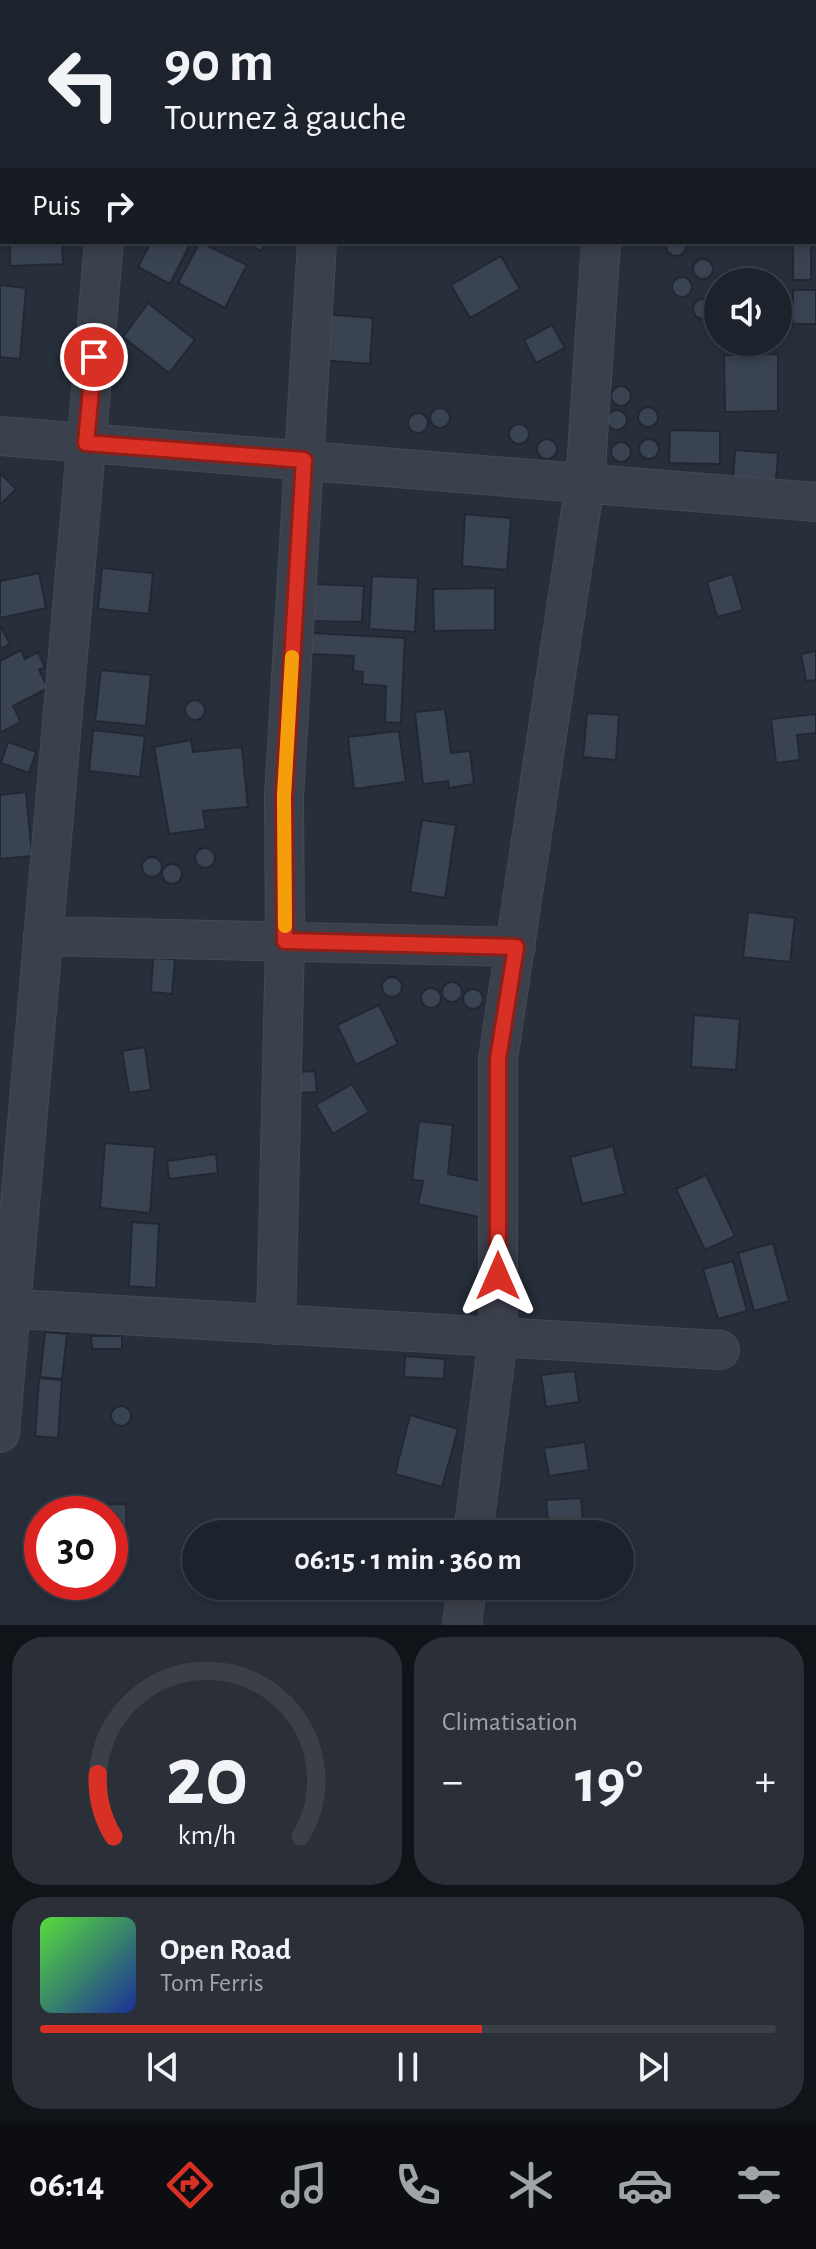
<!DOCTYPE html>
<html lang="fr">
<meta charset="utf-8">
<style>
:root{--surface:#1d232c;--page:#2a2f38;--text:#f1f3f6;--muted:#a0a4a9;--line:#3b4048;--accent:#d93025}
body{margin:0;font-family:"Alegreya Sans",sans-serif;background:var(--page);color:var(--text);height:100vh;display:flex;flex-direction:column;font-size:30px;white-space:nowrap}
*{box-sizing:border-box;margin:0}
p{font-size:26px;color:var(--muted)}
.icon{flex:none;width:44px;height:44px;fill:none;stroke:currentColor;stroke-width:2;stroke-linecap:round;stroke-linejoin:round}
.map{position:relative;height:1625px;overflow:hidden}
.panel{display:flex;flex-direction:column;gap:12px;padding:12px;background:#101318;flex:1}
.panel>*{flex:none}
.guide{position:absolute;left:0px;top:0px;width:816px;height:244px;box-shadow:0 4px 12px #0003,0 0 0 2px var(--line);background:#1d232c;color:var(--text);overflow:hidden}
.fabs{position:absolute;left:704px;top:268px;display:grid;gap:16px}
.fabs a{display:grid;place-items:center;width:88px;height:88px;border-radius:50%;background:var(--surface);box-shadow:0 4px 12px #0003,0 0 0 2px var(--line);font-size:40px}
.speed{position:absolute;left:24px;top:1496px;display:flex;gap:16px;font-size:40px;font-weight:700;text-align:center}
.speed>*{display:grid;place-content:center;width:104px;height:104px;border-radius:50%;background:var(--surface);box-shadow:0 4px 12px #0003,0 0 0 2px var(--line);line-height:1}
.speed .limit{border:12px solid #d22;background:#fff;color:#111}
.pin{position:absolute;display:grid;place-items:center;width:68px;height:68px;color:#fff;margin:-34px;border:4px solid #fff;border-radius:50%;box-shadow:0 2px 8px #0007}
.me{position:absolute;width:88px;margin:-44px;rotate:0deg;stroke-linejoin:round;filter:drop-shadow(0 0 6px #0008)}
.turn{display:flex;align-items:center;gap:28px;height:168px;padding:0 32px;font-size:36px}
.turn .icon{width:104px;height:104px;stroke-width:2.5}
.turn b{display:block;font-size:56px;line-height:68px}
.then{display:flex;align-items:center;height:76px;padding:0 32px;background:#0003;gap:16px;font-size:30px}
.big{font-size:60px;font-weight:700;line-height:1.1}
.panel .widget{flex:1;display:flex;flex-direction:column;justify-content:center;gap:12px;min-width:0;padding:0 28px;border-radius:32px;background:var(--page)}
.panel .dial{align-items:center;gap:0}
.dial svg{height:208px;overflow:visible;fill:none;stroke:var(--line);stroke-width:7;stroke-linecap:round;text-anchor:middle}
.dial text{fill:var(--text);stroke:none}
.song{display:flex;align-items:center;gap:24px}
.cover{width:96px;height:96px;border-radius:12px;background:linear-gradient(135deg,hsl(110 70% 55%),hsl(230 70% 35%))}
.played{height:8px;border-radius:4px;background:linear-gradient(90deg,var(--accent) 60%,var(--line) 60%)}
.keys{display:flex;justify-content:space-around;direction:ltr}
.heat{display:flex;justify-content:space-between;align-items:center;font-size:44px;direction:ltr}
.panel .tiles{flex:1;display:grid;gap:12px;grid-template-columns:1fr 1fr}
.widget:last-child{grid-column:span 2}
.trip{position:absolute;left:182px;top:1520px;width:452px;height:80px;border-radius:40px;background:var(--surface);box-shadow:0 4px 12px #0003,0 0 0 2px var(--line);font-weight:700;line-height:80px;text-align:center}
.dock{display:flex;height:128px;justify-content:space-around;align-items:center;background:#0c0e12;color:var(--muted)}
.dock .icon{width:56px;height:56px}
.dock .selected{color:var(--accent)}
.dock b{font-size:36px;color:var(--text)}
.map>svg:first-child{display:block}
</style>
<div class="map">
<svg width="816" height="1625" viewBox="0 0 816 1625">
<rect width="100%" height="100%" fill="#272f3b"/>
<path fill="#3a4352" stroke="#222833" stroke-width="2" d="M522,0H554V2H522Z
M788,0H816V9H814V2Z
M814,92H816V128H814Z
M0,131H2V190H0Z
M814,168H816V199H814Z
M10,242H62L63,264L10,266Z
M151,242H182L189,246L170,284L138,267Z
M200,242L247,265L225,308L178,283Z
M245,242H266L261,251Z
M666,242H686V249L681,255L673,256L667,251Z
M793,242H811V280H793Z
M501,256L520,289L470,318L451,285Z
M693 269a10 10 0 1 1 20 0a10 10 0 1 1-20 0Z
M672 287a10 10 0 1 1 20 0a10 10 0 1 1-20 0Z
M0,285L26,288L20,359L0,357Z
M793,290H816V324H793Z
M693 309a10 10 0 1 1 20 0a10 10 0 1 1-20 0Z
M148,303L195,340L169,373L123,337Z
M324,314L373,318L370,364L321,360Z
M552,325L565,348L536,363L524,340Z
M778,354V411L725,412L724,355Z
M611 396a10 10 0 1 1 20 0a10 10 0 1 1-20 0Z
M638 417a10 10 0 1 1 20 0a10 10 0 1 1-20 0Z
M430 418a10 10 0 1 1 20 0a10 10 0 1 1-20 0Z
M607 420a10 10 0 1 1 20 0a10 10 0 1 1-20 0Z
M408 423a10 10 0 1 1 20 0a10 10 0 1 1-20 0Z
M509 434a10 10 0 1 1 20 0a10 10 0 1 1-20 0Z
M670,430L720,431V464L669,463Z
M639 449a10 10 0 1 1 20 0a10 10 0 1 1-20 0Z
M537 449a10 10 0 1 1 20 0a10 10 0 1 1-20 0Z
M611 452a10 10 0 1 1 20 0a10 10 0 1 1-20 0Z
M735,450L778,453L776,481L733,478Z
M0,473L16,489L0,505Z
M465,514L511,518L507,570L462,566Z
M102,568L153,573L149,614L98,609Z
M39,573L46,608L0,618V581Z
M732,574L743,610L717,617L707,582Z
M372,576L418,578L415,632L369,629Z
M314,584L364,586L362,622L313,621Z
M495,588V630L434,631L433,589Z
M0,625L10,644L0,649Z
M311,633L405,638L401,723L385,722L386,686L362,684L363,672L353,671L354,656L310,654Z
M21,650L25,659L38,652L45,667L39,670L48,688L13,706L21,722L0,733V661Z
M816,651V680L806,681L801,654Z
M101,670L151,675L146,726L95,721Z
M185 710a10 10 0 1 1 20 0a10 10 0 1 1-20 0Z
M445,709L451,753L470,751L474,784L449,788L448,781L423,784L415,712Z
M587,713L619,715L616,760L583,757Z
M816,714V733L797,735L800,760L776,763L771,719Z
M93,730L145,736L140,777L89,771Z
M399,731L406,782L354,789L348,737Z
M191,740L193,752L242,747L248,807L203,811L206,829L169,834L154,747Z
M8,742L36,752L29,773L1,763Z
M26,792L32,856L0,859V795Z
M422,820L456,825L445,898L410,892Z
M195 858a10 10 0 1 1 20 0a10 10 0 1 1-20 0Z
M142 867a10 10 0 1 1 20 0a10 10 0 1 1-20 0Z
M162 874a10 10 0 1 1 20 0a10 10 0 1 1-20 0Z
M748,912L795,918L790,962L743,957Z
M153,958L175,959L172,994L151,992Z
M382 987a10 10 0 1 1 20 0a10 10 0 1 1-20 0Z
M442 992a10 10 0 1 1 20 0a10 10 0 1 1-20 0Z
M421 998a10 10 0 1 1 20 0a10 10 0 1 1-20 0Z
M463 999a10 10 0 1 1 20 0a10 10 0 1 1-20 0Z
M379,1005L398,1044L356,1065L337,1025Z
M694,1015L740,1019L736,1070L691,1067Z
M145,1047L151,1090L129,1093L122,1051Z
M315,1071L317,1092L300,1093L298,1072Z
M352,1084L369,1112L333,1134L316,1105Z
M419,1121L453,1125L448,1174L486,1182L479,1217L418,1204L423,1181L412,1180Z
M105,1143L155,1147L150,1213L100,1208Z
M613,1146L625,1194L582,1204L570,1157Z
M216,1154L218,1173L169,1179L167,1161Z
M706,1175L735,1236L705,1250L676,1189Z
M132,1222L159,1224L156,1288L129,1286Z
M773,1243L789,1301L754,1311L738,1253Z
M733,1261L747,1311L718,1319L703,1269Z
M45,1332L67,1334L62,1379L40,1377Z
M91,1336H122V1349H92Z
M405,1356L445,1359L444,1379L404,1377Z
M575,1371L579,1402L546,1407L541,1375Z
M39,1378L62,1380L58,1438L35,1436Z
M111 1416a10 10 0 1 1 20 0a10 10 0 1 1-20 0Z
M410,1415L458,1429L442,1487L395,1474Z
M585,1442L589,1470L549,1476L544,1448Z
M581,1498L584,1534H549L546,1500Z
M126,1504L127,1553H110V1514H88V1505Z"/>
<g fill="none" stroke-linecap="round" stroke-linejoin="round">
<defs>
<path id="minor" d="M744,0L749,2
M125,2L126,0
M376,2L378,0
M0,19H2
M814,34L816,35
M814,63H816
M0,436L816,502
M43,936L516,947
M0,1308L720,1350
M276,1325L285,941L284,796L317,242
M0,1433L104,242
M473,1534L498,1339V1059L585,483L601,242
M462,1625L467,1586"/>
</defs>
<use href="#minor" stroke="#444a55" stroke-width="40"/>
<use href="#minor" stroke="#3b414c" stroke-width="38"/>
</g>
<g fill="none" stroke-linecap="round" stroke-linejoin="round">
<defs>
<path id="route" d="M94,357L86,443L304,460L284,796L285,941L516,947L498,1059V1276"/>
</defs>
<use href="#route" stroke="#8d1f18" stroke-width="20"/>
<use href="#route" stroke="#d93025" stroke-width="14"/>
<path stroke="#f59e0b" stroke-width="14" d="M285,926L284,796L292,657"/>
</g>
</svg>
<div class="fabs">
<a><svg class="icon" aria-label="sound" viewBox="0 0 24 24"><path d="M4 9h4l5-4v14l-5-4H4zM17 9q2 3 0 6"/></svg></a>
</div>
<div class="speed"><div class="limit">30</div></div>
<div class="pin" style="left:94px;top:357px;background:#d93025"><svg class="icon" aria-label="arrive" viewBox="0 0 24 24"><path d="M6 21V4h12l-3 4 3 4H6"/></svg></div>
<svg class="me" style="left:498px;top:1276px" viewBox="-20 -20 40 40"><path d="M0-17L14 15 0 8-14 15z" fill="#d93025" stroke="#fff" stroke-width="4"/></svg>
<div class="trip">06:15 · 1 min · 360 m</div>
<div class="guide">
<div class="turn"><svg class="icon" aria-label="left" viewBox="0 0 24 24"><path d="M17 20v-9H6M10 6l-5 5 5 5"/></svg><div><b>90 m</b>Tournez à gauche</div></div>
<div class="then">Puis<svg class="icon" aria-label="right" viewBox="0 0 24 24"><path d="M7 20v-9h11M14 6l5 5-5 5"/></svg></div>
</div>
</div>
<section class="panel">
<div class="tiles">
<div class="widget dial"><svg viewBox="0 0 100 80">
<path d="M14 69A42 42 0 1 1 86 69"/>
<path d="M14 69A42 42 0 0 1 8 45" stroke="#d93025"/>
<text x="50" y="56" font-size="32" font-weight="700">20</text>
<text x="50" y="72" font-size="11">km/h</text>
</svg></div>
<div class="widget"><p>Climatisation</p>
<div class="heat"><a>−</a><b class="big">19°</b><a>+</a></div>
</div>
<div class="widget">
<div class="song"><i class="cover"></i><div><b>Open Road</b><p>Tom Ferris</p></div></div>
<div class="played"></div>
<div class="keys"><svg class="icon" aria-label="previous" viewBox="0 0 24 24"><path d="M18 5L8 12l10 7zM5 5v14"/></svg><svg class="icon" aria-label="pause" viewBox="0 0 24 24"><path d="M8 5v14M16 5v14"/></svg><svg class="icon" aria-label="next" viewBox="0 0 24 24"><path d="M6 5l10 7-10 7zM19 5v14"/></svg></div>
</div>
</div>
</section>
<nav class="dock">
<b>06:14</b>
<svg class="icon selected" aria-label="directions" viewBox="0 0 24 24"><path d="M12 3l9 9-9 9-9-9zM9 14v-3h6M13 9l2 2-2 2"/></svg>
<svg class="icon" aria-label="music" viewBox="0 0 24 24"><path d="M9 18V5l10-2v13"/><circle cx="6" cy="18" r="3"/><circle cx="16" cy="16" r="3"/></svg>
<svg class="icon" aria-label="phone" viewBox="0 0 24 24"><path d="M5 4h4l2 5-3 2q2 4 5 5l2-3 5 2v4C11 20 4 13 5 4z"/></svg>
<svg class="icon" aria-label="climate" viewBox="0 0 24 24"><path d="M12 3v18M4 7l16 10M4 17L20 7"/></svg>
<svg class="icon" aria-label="car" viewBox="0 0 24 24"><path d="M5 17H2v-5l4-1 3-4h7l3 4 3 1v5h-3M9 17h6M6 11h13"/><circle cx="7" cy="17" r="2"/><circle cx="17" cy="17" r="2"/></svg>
<svg class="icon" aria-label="filters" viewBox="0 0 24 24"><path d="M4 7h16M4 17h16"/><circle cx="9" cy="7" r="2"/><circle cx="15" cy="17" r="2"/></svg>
</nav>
